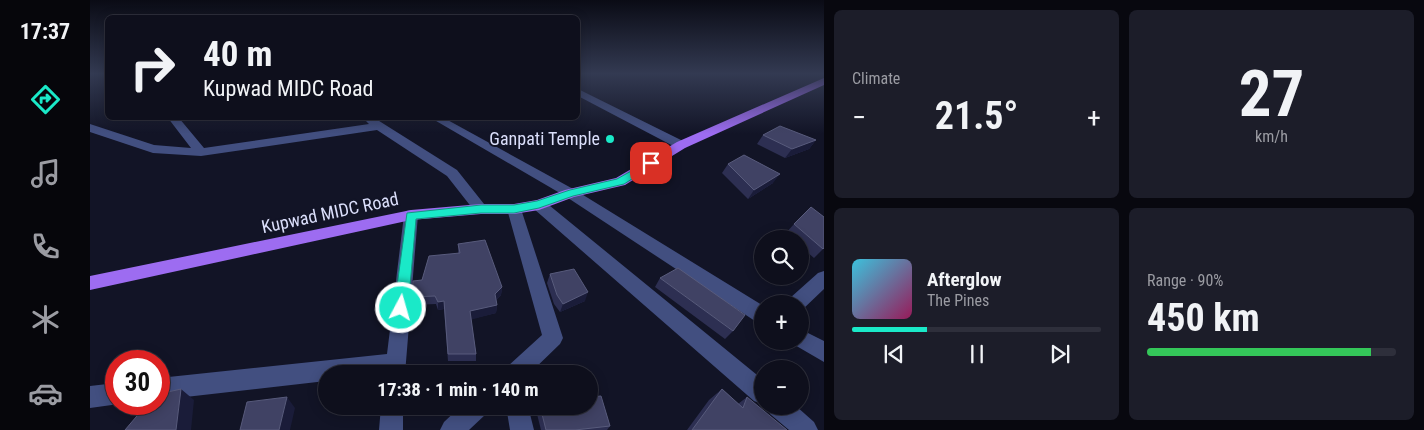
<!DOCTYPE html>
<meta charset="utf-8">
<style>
:root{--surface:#0e0f1c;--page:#1c1d29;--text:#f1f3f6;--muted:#9b9ca3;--line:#2e2f3b;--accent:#1ae9c8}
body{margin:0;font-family:"Roboto Condensed",sans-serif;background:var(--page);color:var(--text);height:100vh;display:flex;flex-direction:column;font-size:19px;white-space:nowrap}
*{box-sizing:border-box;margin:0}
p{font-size:16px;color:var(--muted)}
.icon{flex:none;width:28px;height:28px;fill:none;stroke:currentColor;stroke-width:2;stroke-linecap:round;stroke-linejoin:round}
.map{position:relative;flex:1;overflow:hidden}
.panel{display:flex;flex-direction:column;gap:10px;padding:10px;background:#08080f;width:600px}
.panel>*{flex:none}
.banner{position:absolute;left:15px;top:15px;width:475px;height:105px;border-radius:8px;box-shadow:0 2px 12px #0003,0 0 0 1px var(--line);background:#0e0f1c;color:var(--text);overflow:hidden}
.tools{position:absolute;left:664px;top:230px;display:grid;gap:10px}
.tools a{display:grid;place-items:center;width:55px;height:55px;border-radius:50%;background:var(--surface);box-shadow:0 2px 12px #0003,0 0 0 1px var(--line);font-size:25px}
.speed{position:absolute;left:15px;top:350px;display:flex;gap:10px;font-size:25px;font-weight:700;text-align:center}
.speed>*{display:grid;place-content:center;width:65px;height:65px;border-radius:50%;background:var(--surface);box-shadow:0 2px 12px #0003,0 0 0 1px var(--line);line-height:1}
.speed .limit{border:8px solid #d22;background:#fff;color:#111}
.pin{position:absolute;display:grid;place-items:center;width:42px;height:42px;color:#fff;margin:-21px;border-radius:10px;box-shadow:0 2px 8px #0006}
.me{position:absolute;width:55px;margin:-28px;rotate:6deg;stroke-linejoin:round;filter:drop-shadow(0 0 4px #0008)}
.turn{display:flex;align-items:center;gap:18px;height:105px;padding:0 15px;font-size:22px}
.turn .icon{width:65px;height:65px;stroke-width:2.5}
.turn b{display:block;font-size:35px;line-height:42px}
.big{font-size:38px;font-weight:700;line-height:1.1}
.panel .tile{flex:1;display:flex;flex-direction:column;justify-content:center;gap:8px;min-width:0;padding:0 18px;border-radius:8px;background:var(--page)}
.panel .dial{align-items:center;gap:0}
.dial b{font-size:65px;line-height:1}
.song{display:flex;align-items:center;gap:15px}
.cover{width:60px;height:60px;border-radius:8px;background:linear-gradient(135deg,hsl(190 70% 55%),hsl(330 70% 35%))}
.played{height:5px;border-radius:2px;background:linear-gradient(90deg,var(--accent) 30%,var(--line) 30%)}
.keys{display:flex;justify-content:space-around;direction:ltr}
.heat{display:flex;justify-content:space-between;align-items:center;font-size:28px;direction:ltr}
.charge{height:8px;border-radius:4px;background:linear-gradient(90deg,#34c759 90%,var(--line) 0)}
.panel .tiles{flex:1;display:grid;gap:10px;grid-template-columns:repeat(2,1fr)}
.trip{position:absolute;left:228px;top:365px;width:280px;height:50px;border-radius:25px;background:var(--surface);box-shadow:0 2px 12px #0003,0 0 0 1px var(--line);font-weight:700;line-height:50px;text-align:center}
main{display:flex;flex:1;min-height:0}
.tab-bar{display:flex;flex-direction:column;width:90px;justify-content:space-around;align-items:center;background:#06060b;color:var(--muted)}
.tab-bar .icon{width:35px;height:35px}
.tab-bar .on{color:var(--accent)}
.tab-bar b{font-size:22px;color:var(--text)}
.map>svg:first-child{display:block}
</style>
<main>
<nav class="tab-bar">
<b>17:37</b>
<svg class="icon on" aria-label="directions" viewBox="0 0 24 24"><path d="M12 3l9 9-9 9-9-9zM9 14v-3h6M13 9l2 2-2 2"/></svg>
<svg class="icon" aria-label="music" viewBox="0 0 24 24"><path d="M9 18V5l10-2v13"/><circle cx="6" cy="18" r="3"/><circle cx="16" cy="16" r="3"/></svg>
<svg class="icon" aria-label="phone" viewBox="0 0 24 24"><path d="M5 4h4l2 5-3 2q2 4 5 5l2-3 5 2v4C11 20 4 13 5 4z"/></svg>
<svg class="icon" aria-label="climate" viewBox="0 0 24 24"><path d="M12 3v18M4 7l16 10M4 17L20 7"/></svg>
<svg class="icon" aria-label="car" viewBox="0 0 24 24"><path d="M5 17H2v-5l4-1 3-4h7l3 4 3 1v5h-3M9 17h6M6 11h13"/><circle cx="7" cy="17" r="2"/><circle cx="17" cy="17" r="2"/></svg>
</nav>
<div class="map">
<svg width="734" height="430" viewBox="0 0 734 430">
<rect width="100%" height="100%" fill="#121426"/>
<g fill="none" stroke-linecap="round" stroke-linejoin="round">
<path fill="#424f80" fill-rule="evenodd" d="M488,89L595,142L597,145L595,148H587L488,96Z
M78,118H89L114,148L279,124L276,121L278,119H286L367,170L398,209L396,213L391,214L386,213L357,176L287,130L111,156L63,153L0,132V124L64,145L101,148Z
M341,118H354L485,190L672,305V323L665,321L475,196Z
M449,200L454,201L672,379V404L664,401L444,209L442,205L444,201Z
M424,204L429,205L431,209L473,338L470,344L439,374H414L417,367L452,335L417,209L419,205Z
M321,210L326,211L328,215L315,374H236V381L69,400V378L297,354L314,215L316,211Z
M734,271V289L712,310L710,311V304H697L700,298L728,273Z
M710,329L734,341V362L703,344L702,341H710Z
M26,383V404H29L0,408V386Z
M291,406H313V430H289Z
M371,406H399L396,414L379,430H350L354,422Z
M416,406H438L444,430H420Z
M677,406H706L724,422L728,430H699L680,414Z"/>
<path fill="#9d6cf1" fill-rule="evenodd" d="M734,78V85L595,148L535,185L484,197L449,210L424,214H391L321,220L0,290V276L321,210L391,204H424L447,200L475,190L526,178L587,142Z"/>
</g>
<path fill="#2d2f52" d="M673,135L726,140L719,149L695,158L667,144Z
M638,164L683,183L658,199L632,173Z
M704,224L734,248L724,258L710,246V239H702L696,233Z
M368,244L412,287L411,295L406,300L407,305L406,313L381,319L386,354V361H358L354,309L348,310L346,304L323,305L322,297L332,280L368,253Z
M460,274L495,301L470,312L464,304L457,283Z
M570,278L643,331L635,339L565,287Z
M632,389L648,404L657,397L697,430H597L619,400Z
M448,406H499L520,426L517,430H451L446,410Z"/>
<path fill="#1a1c39" d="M726,140L719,149L695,158L702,149Z
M690,174L683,183L658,199L664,190Z
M412,287L411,295L404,302L405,294Z
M498,292L495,301L470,312L473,304Z
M354,301V309L348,310V302Z
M407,305L406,313L380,320V311Z
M91,389L104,400L101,430H86Z
M197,397L205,408L200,430H189Z"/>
<path fill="#404264" stroke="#585b7c" d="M690,126L726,140L702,149L673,135Z
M654,155L690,174L664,190L638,164Z
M721,207L734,217V248L733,249L704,224Z
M395,240L412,287L405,294L407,305L380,311L386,354H358L354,301L348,302L345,296L322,297L323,281L332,280L339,256L370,253L368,244Z
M588,268L655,315L643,331L570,278Z
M484,269L498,292L473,304L467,295L460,274Z
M91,389L86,430H35L57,404H69V394Z
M632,389L653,408L657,397L697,430H602Z
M511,396L520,426L485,430H456L450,406H499V397Z
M197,397L189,430H150L157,402Z"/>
<linearGradient id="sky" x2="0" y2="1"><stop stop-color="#0a0b15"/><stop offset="0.55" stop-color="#333a52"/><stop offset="1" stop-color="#333a52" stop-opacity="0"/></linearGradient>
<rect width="734" height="134" fill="url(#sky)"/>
<path fill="#1ae9c8" stroke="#119782" d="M561,160L564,161V165L534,184L483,196L449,208L424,213H391L326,219L318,308L316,312L311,314L306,312L304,308L317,213L391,205H424L447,201L480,190L527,179Z"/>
<circle fill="#1ae9c8" stroke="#121426" stroke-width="2" cx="520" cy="139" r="5"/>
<g text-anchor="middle" stroke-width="4" stroke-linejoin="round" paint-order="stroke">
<g font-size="18" fill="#dbdffb" stroke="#121426" text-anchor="end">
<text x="510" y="145">Ganpati Temple</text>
</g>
<g font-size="18" fill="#dbdffb" stroke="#121426">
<text transform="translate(240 213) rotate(-12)" y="6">Kupwad MIDC Road</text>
</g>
</g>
</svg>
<div class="tools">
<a><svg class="icon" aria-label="search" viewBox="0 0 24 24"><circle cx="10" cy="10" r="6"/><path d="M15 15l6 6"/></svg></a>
<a>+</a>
<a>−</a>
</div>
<div class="speed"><div class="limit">30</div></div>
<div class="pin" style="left:561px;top:163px;background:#d93025"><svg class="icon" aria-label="arrive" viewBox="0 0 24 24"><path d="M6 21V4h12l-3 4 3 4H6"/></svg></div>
<svg class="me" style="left:311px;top:308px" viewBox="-20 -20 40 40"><circle r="17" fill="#1ae9c8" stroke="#fff" stroke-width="3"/><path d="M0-11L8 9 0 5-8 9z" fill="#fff"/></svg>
<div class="trip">17:38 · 1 min · 140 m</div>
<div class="banner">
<div class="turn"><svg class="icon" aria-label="right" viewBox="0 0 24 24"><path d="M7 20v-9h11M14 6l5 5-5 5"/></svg><div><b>40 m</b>Kupwad MIDC Road</div></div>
</div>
</div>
<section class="panel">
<div class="tiles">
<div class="tile"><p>Climate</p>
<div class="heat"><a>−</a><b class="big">21.5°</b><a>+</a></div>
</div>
<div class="tile dial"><b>27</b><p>km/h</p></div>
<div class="tile">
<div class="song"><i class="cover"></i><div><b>Afterglow</b><p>The Pines</p></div></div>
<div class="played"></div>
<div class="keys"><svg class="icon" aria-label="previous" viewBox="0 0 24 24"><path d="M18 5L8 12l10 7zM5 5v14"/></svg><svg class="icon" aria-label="pause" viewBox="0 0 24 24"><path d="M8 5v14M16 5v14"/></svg><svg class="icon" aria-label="next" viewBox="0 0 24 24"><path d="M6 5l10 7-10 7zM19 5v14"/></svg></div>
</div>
<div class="tile"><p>Range · 90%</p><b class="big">450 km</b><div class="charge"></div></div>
</div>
</section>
</main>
